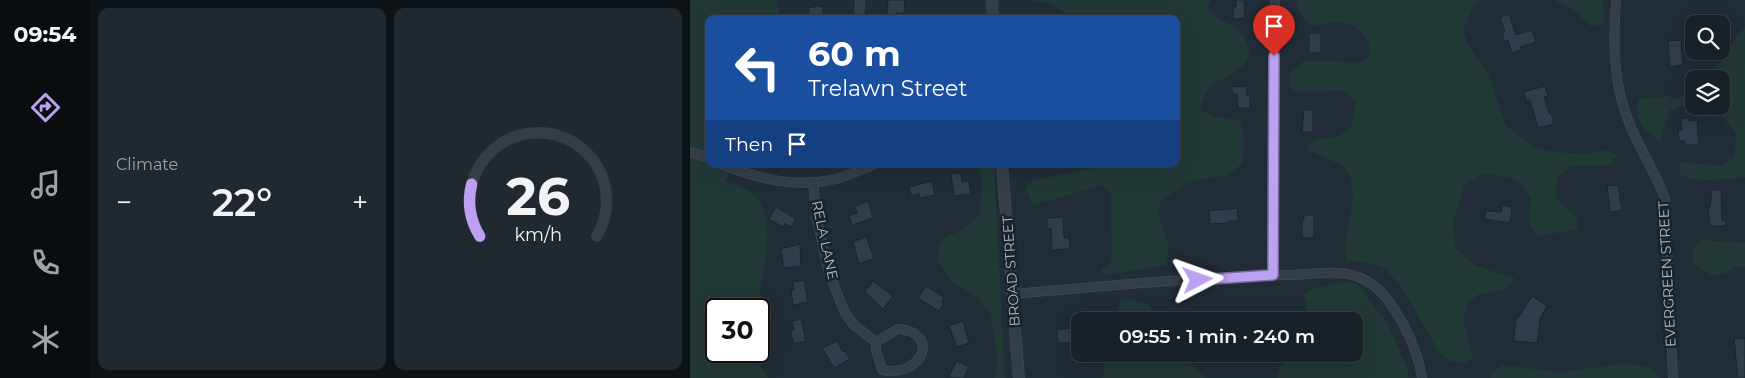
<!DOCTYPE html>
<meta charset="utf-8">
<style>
:root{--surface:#182128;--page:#212930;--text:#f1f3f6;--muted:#9fa3a8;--line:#363e45;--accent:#bca0f2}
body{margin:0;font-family:Montserrat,sans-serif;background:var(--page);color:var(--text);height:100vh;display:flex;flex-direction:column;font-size:19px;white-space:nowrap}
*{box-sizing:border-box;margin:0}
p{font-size:16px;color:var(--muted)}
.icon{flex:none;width:28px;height:28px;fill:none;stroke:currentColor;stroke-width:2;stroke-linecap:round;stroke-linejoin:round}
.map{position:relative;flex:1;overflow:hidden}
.side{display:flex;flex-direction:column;gap:8px;padding:8px;background:#0d1216;width:600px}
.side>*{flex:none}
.hud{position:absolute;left:15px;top:15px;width:475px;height:152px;border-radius:10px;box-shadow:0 5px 20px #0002,0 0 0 1px var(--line);background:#1a4fa0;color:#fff;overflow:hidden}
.fabs{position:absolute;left:995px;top:15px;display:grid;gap:10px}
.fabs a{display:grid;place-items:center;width:45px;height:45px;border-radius:10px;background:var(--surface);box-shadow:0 5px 20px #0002,0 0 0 1px var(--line);font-size:25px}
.speed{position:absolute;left:15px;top:298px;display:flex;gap:10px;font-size:25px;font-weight:700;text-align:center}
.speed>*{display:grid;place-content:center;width:65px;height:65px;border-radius:50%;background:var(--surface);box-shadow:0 5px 20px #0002,0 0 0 1px var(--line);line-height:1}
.speed .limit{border:2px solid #111;border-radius:8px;background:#fff;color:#111}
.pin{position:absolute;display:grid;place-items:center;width:42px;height:42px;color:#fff;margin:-51px -21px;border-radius:50% 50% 50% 0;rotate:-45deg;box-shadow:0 0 5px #0007}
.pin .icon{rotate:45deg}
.me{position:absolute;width:55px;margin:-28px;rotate:86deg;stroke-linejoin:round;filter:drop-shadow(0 0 4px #0008)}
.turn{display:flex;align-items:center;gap:18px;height:105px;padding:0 20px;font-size:22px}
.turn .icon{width:65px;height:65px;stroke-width:2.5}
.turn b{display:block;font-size:35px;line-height:42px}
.then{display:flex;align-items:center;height:48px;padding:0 20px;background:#0003;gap:10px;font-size:19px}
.big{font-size:38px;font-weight:600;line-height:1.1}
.side .card{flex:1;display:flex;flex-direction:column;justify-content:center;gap:8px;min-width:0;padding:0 18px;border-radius:10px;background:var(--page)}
.side .dial{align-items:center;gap:0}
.dial svg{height:130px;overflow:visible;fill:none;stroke:var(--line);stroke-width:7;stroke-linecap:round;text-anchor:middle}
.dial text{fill:var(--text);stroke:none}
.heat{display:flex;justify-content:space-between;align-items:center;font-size:28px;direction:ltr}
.side .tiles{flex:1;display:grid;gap:8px;grid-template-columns:repeat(2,1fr)}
.trip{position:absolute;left:381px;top:312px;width:292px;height:50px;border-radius:10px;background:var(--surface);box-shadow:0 5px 20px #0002,0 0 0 1px var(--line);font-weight:600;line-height:50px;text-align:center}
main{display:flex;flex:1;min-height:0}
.tabs{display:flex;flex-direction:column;width:90px;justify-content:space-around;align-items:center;background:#0a0d10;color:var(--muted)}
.tabs .icon{width:35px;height:35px}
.tabs .active{color:var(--accent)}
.tabs b{font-size:22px;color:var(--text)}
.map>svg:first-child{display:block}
</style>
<main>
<nav class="tabs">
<b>09:54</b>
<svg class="icon active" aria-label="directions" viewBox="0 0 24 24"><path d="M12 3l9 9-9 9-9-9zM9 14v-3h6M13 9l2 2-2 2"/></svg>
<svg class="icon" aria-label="music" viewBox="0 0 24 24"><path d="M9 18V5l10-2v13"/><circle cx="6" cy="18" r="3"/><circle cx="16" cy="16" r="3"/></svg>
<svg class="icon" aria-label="phone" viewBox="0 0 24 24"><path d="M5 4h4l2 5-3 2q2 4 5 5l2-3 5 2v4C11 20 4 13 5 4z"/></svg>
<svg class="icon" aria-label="climate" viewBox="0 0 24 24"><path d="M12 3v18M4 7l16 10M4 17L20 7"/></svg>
</nav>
<section class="side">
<div class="tiles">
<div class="card"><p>Climate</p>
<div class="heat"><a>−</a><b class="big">22°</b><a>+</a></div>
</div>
<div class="card dial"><svg viewBox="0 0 100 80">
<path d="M14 69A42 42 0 1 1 86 69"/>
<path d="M14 69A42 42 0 0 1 9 37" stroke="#bca0f2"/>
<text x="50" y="56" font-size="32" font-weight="700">26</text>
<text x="50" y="72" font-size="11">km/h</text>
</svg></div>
</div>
</section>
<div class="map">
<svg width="1055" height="378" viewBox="0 0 1055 378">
<rect width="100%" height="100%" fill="#202c36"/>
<path fill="#223837" d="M0,0H87L89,9V19H19V164H44L35,181C45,184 55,187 63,194C90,218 72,278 67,309H26V351H65L68,363L79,378H0Z
M340,0H521L518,8C521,14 525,16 530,19C548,29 555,32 560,53L553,66L519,87L511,105L513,111L525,117L545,119L551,122L554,136L553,163L537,175L498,181L471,201L468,214L479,245L476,265L414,275L411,269L420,263L422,250L420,190L408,186L344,205L335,188L344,180L419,164H486V19H378C372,5 353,2 340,0Z
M607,0H790L783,6L773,32L781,49L797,71L816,125L827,134L844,146L863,152L897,154L916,150L928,155L920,165H882L867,177L865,197L887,218V230L846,236L839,223L841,197L832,184L817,177L793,174L774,186L763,222L766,249L785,265L826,279L817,289L789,294L778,303L773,318L782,354L781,360L775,363L760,361L749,352L714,291L696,269L684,264L656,260L655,245L663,197L660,176L652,165L616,150L625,139L645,138L662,127L666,101L656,91L606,92L600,88L599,73L614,61L668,62L679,57V43L665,26L646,21L624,26L613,18L606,6Z
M863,0H913L915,24L900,26L883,9Z
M1055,28V177C1036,179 1006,184 990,174L988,167L992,162L1032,166L1044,157L1047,136L1035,119L1015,106H1031V79H1017C1033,64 1037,43 1055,28Z
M1004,90V104L998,103L979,111L970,142C951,127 946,125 948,99L977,96L988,99Z
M288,164H304L315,378H305L308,362L301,314L287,297L261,282L247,259L249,246L256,236L269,232L289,216L292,182Z
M1011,240L1055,243V267L1046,266L1035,274L1019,275L1004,263L1002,249Z
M657,282L668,285L698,325L718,369V378H587L589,367L599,360L613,359L618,354H665V321H619L614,295L623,288Z
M431,298L458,304L470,321H426Z
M410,354H482L505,367L515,378H412L415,371Z
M935,364C948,365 963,365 970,378H800L801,374L811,365L869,372Z"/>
<path fill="#2f3e4b" stroke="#1b252d" d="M198,0H215L214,14L206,13L205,16H197Z
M546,0H554L555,18L543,19V7H546Z
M124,6H133L132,19H118L119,7L124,8Z
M819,14L826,35L842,30L846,42L830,47L831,50L822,53L818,40L814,41L812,33L815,32L810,17Z
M619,33H631V53H619Z
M991,40L993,65L980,67L978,41Z
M557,86V96H560V108H548L547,94H542V87Z
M855,86L858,96L854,97L859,113H861L864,124L848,128L840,100L836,101L834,92Z
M614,110H623V132H612Z
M999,118V121L1007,120L1009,145H995V141H989L988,130H992L991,119Z
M271,173L272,182L279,181L281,194L264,196L261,174Z
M242,181L245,195L230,198L229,194L221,196L219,187Z
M928,185L932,210L920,212L917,186Z
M1022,190H1031L1032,220H1036V226H1020L1018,207H1020Z
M178,201L183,218L162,225L159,216L167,213L165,206Z
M812,205L822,207L820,223L794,219L796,211L811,212Z
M86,207L106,219L101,227L95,223L93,227L79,219Z
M547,208L548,221H539V223L520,224L519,211Z
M614,215H624V238H612V220H614Z
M373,217L374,238L379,237L380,249L362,250L361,229H357V218Z
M176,237L184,258L169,264L163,242Z
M110,244L111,266L94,268L91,249Z
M114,280L118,302L103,305L101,290H104L103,282Z
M183,281L203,296L193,309L175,292Z
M236,286L254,297L251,302L254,303L249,311L228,298Z
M842,296L857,306L850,318L847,343L824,341L826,317H829Z
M111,319L116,341L104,344L100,330H104L102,321Z
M273,321L279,343L267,347L259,326Z
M390,327V342L368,343L367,330Z
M1055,338V378H1048L1044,339Z
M147,341L153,352L155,351L160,359L144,368L132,348Z
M267,361L279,367L274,378H258Z"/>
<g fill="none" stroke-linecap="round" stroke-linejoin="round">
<defs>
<path id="minor" d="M926,0C923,44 923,85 940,125C951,151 966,173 975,199L983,378
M169,19L170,0
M0,152L19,158
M31,164C66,178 103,188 141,180C156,177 171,170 185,164
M123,182L127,219L138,270L155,313L164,325L186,342
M583,275L585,0
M323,294C415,286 507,277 600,275C623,274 653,268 675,280C703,294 728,348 732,378
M208,329C251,332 233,378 192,370L186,350V342Z"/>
<path id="tertiary" d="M302,0L303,19
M312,164L329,378"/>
</defs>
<use href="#minor" stroke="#3d4751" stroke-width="10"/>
<use href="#tertiary" stroke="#3d4751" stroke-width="12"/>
<use href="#minor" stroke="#333e47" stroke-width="8"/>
<use href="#tertiary" stroke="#333e47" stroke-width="10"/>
</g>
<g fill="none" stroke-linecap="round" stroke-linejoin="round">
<defs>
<path id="route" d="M508,280L583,275L584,56"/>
</defs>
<use href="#route" stroke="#7a689d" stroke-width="12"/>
<use href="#route" stroke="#bca0f2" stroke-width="9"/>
</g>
<g text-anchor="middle" stroke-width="5" stroke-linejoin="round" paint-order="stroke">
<g font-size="14" fill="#adb9c4" stroke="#19232b">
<text transform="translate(135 240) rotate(78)" y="5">RELA LANE</text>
<text transform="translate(321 271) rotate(-94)" y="5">BROAD STREET</text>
<text transform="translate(977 274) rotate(-93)" y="5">EVERGREEN STREET</text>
</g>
</g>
</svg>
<div class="fabs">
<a><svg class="icon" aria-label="search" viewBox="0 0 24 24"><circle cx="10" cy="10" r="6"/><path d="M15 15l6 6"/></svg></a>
<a><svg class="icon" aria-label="layers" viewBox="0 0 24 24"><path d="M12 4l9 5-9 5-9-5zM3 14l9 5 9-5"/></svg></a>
</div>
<div class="speed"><div class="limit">30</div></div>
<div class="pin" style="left:584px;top:56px;background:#d93025"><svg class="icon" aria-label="arrive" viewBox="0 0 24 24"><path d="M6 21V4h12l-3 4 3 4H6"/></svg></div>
<svg class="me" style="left:508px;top:280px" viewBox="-20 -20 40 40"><path d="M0-17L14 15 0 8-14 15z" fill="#bca0f2" stroke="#fff" stroke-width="4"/></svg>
<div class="trip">09:55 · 1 min · 240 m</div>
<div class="hud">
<div class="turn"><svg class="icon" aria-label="left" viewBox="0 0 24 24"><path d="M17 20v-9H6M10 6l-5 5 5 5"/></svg><div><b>60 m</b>Trelawn Street</div></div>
<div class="then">Then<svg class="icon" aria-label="arrive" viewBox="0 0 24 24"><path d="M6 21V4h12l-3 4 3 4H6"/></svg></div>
</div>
</div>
</main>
